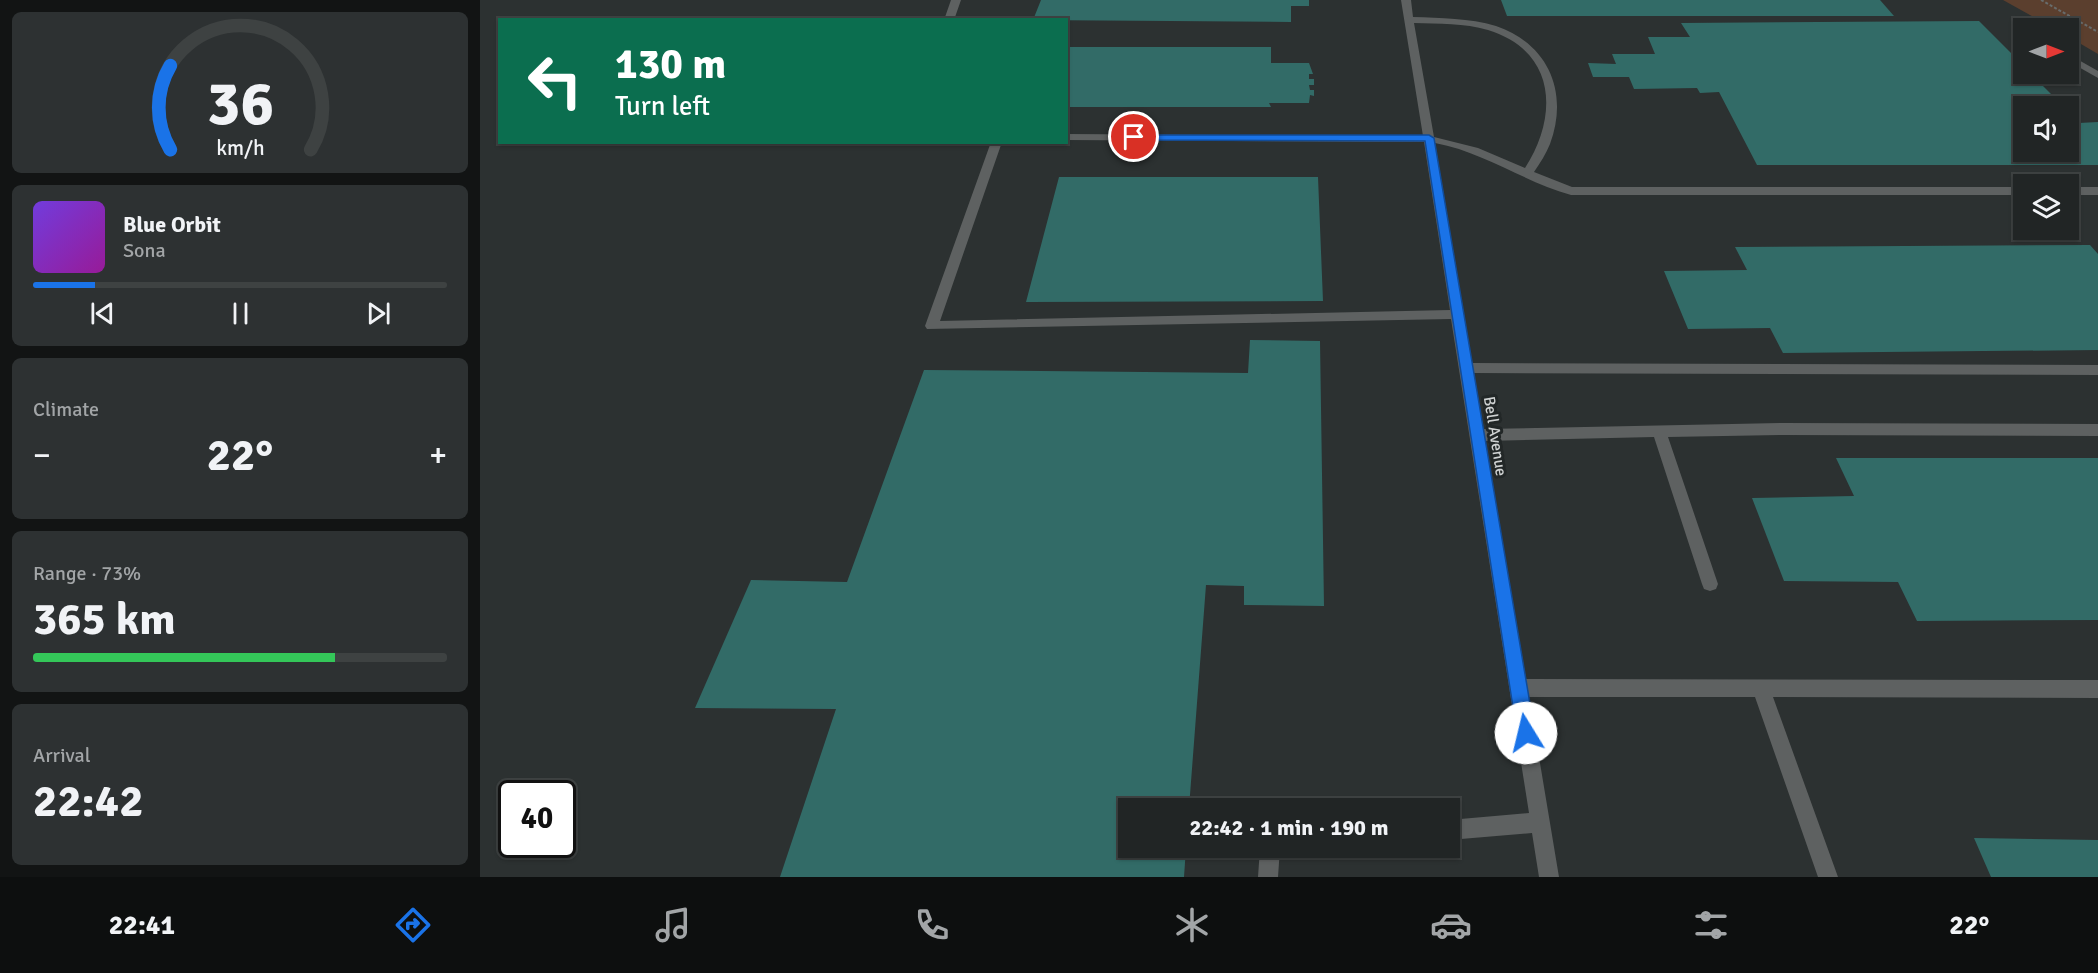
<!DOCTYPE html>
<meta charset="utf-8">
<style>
:root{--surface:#212525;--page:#2d3132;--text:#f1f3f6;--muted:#a2a5a7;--line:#3e4242;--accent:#1a73e8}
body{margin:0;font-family:Signika,sans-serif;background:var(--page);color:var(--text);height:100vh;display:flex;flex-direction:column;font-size:22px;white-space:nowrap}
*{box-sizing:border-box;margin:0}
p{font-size:20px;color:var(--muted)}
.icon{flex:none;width:33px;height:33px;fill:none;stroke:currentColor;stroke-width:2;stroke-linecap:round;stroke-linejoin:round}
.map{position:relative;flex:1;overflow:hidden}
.sheet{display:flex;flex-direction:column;gap:12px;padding:12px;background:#121414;width:480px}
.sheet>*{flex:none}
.banner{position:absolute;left:18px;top:18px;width:570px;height:126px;border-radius:0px;box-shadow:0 2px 4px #0004,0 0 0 2px var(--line);background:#0b6e4f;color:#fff;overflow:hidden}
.needle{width:39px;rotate:90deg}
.fabs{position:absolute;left:1533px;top:18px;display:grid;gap:12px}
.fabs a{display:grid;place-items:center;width:66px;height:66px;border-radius:0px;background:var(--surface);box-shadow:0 2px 4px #0004,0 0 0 2px var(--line);font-size:30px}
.speed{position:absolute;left:18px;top:780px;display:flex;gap:12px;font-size:30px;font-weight:700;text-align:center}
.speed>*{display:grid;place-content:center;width:78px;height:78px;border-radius:50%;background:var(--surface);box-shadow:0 2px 4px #0004,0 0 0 2px var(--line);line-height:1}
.speed .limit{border:3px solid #111;border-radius:9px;background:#fff;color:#111}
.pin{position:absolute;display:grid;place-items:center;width:51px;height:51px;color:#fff;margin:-26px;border:3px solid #fff;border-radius:50%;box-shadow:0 2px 6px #0007}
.me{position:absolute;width:66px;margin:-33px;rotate:351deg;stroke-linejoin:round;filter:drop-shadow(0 0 4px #0008)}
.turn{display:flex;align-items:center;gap:21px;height:126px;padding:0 18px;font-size:27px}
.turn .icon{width:78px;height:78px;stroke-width:2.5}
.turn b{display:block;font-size:42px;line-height:51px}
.big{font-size:45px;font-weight:800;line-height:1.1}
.sheet .widget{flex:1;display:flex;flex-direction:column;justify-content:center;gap:9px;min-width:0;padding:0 21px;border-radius:9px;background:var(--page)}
.sheet .dial{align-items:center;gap:0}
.dial svg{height:156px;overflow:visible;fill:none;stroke:var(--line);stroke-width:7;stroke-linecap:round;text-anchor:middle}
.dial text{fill:var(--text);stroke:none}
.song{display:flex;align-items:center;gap:18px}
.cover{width:72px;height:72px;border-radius:9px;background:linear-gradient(135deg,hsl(260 70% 55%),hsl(300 70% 35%))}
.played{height:6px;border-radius:3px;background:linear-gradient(90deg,var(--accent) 15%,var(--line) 15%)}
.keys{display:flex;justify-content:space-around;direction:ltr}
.heat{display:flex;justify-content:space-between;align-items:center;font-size:33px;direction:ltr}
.charge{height:9px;border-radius:4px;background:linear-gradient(90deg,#34c759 73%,var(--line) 0)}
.trip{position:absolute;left:638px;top:798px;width:342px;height:60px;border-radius:0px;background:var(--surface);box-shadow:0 2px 4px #0004,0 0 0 2px var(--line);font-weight:800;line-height:60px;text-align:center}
.tab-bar{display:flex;height:96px;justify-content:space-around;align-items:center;background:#0d0f0f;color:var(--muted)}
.tab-bar .icon{width:42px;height:42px}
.tab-bar .current{color:var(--accent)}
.tab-bar b{font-size:27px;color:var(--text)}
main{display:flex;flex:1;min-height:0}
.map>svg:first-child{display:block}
</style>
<main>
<section class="sheet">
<div class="widget dial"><svg viewBox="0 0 100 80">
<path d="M14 69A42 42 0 1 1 86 69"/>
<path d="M14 69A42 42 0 0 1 14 26" stroke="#1a73e8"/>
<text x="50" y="56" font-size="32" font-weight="700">36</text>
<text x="50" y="72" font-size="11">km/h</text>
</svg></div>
<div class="widget">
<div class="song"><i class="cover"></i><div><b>Blue Orbit</b><p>Sona</p></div></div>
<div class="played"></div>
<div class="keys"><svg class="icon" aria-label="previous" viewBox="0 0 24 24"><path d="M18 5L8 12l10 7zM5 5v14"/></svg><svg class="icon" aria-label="pause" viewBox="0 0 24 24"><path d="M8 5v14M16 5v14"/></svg><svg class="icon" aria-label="next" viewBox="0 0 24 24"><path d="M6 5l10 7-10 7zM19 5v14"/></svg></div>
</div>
<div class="widget"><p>Climate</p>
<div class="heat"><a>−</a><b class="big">22°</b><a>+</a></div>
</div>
<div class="widget"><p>Range · 73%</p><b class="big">365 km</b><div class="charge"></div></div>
<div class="widget"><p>Arrival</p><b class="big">22:42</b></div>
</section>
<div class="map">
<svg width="1618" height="877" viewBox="0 0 1618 877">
<rect width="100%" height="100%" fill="#2c3131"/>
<path fill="#5b3f2e" d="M1523,0H1618V54L1589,37L1588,28H1573Z"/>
<path fill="#326b67" d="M561,0H829V6H811V22L553,20Z
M1021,0H1400L1414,16H1027Z
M1499,21L1544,66V74H1551L1583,106H1544V152H1588V112L1599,123L1618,122V165H1277L1239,92L1220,93L1217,88L1154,89L1149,77H1113L1108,63L1136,64L1132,54H1175L1168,37H1210L1201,23Z
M586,47H791V63H829L833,74H829V79H834V85H829L830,90H834V96L830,95L829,103H789L791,107H586Z
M579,177H838L843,301L546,302Z
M1610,245L1618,254V350L1303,353L1290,328L1208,329L1184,271L1267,270L1255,247Z
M770,340L840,341L844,606L764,605V586L726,585L709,808H648V848H706L704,877H300L356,709L215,708L271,580L367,582L444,370L768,373Z
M1356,458H1618V620L1437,621L1418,582L1304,581L1272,498L1374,496Z
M1494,838L1618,840V877H1511Z"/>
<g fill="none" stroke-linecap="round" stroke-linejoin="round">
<path stroke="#686c6c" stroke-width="2" stroke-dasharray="3 2" stroke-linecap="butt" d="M1561,0L1618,32"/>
<path fill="#5e6161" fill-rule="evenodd" d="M471,0H481L474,20H464Z
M921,0H931L933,17C961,18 989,18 1016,26C1069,44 1089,93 1070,144C1066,154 1060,163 1054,172L1092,187H1544V195H1091C1044,182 1004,152 955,143L992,363L1618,365V375L994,373L1003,429L1301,423L1618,424V436L1301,435L1188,437L1238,584L1236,589L1230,591L1224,589L1222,584L1174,437L1005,441L1046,679L1618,680V698L1293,697L1358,877H1338L1275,697H1049L1079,877H1059L1052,833L969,840V820L1049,813L971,319L447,329L445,326L511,142H522L460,321L970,310L944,142L586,140V134L943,136ZM934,23C959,24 984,23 1008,30C1076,51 1079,115 1045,168L998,148L954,137Z
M1588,54L1618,71V78L1588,61Z
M1588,187H1618V195H1588Z
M780,848H800L798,877H778Z"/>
</g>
<path fill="#1a73e8" stroke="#114b97" stroke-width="1.5" d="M651,135H949L954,138L1055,733L1052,739L1046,741L1040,739L1037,733L945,141L654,140L649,137Z"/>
<g text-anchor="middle" stroke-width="6" stroke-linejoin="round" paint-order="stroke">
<g font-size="16" fill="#d0d3d3" stroke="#222727">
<text transform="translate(1016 436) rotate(81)" y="6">Bell Avenue</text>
</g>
</g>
</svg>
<div class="fabs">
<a><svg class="needle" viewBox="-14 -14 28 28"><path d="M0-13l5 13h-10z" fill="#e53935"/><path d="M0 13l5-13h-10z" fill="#a2a5a7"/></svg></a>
<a><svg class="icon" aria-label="sound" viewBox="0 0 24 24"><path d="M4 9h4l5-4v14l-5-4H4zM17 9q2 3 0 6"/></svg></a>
<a><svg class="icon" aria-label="layers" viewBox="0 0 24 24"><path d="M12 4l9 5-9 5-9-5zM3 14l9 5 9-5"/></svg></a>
</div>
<div class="speed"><div class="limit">40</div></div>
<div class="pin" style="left:654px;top:137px;background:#d93025"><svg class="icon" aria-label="arrive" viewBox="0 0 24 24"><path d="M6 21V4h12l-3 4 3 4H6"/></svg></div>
<svg class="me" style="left:1046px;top:733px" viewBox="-20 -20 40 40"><circle r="19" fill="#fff"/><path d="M0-13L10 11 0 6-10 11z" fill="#1a73e8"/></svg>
<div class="trip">22:42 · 1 min · 190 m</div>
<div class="banner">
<div class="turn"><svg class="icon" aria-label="left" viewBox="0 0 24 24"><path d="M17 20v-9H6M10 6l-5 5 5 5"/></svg><div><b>130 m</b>Turn left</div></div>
</div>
</div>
</main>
<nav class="tab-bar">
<b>22:41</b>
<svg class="icon current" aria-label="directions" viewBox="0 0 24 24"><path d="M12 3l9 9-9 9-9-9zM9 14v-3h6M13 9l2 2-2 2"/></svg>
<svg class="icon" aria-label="music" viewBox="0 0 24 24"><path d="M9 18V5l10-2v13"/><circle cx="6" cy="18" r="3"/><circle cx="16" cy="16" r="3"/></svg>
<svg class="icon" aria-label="phone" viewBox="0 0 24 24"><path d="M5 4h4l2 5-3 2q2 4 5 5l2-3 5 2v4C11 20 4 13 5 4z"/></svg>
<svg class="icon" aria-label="climate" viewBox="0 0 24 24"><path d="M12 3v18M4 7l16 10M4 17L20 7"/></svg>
<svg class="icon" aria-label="car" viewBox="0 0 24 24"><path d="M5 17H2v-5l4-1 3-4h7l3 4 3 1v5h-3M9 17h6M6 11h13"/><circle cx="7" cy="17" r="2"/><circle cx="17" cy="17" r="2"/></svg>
<svg class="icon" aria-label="filters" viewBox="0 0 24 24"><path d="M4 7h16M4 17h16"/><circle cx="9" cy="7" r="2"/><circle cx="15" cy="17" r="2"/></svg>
<b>22°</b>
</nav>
